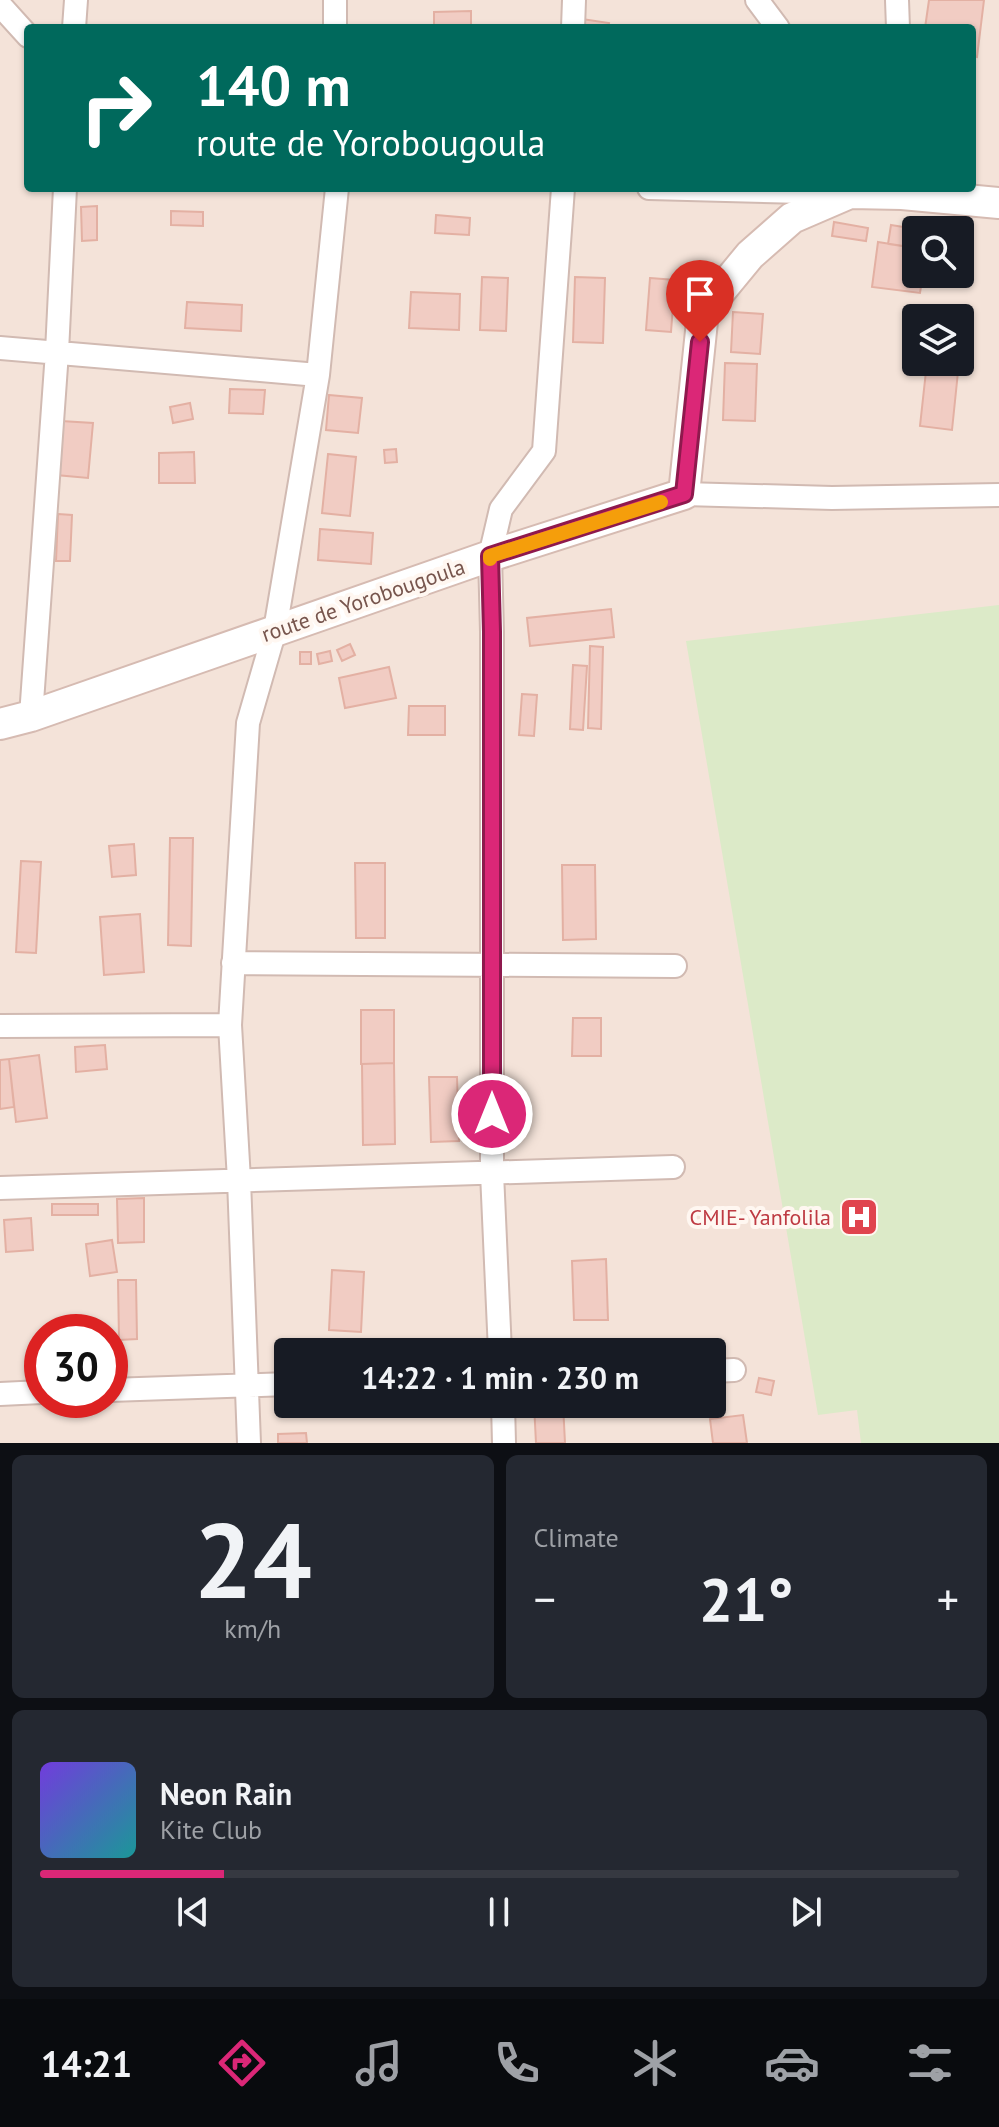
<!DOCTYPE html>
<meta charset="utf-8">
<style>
:root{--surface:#171b24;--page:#242831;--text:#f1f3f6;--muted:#9ea1a6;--line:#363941;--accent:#db2777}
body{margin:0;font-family:"PT Sans",sans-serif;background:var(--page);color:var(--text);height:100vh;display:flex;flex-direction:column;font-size:30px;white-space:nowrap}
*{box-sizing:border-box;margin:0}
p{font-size:26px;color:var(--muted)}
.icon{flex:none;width:44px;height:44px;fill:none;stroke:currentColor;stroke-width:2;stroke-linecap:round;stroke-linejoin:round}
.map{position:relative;height:1443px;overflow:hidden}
.details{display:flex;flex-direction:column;gap:12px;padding:12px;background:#0d0f14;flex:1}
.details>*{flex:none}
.top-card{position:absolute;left:24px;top:24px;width:952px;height:168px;border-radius:8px;box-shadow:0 2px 6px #0004;background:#00695c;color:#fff;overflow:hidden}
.buttons{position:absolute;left:902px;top:216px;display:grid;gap:16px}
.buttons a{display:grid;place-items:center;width:72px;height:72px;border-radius:8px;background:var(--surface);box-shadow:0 2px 6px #0004;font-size:40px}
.speed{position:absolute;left:24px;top:1314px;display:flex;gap:16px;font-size:40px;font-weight:700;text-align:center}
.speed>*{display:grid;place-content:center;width:104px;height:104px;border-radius:50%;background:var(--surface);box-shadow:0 2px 6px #0004;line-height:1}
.speed .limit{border:12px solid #d22;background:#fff;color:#111}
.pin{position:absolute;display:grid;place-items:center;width:68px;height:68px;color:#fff;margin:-82px -34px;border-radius:50% 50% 50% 0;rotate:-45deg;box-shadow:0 0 8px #0007}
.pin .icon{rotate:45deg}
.me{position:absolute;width:88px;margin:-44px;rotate:0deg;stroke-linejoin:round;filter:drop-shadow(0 0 6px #0008)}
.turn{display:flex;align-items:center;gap:28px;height:168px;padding:0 40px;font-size:36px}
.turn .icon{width:104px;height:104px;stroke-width:2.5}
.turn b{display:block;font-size:56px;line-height:68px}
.big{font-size:60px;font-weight:700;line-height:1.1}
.details .widget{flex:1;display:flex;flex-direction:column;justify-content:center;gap:12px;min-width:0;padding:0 28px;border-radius:12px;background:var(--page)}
.details .dial{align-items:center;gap:0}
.dial b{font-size:104px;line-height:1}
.song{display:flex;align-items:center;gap:24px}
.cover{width:96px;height:96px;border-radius:12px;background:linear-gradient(135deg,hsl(260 70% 55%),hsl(180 70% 35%))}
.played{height:8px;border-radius:4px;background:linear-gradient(90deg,var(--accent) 20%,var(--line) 20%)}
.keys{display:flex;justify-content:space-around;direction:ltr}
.heat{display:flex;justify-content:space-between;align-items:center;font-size:44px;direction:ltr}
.details .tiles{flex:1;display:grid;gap:12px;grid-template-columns:1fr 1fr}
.widget:last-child{grid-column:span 2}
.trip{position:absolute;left:274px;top:1338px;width:452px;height:80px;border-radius:8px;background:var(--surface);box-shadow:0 2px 6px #0004;font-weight:700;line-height:80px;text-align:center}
.dock{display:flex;height:128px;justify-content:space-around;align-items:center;background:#090b0e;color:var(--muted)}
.dock .icon{width:56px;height:56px}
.dock .active{color:var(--accent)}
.dock b{font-size:36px;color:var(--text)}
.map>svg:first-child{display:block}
</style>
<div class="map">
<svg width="999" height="1443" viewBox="0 0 999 1443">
<rect width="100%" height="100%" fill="#fcf2ea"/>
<path fill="#f4e3d9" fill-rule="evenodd" d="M0,0H999V1443H0ZM28,28H972V188H28ZM916,230H960V274H916ZM916,318H960V362H916ZM42,1332H110V1400H42ZM288,1352H712V1404H288Z"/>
<path fill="#dceac8" d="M999,605V1443H861L857,1410L818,1415L686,641Z"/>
<path fill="#f1ccc3" stroke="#e3b0a3" stroke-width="2" d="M929,0H984L977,57L972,56V28H925Z
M471,11V28H434V12Z
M582,19L609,23L608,28H580Z
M97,206V240L82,241L81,207Z
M171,211L203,212V226L171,225Z
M436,215L470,218L469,235L435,233Z
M834,222L868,228L866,241L832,236Z
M891,225L922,230H916V248L888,244Z
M878,242L916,248V274H923L920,293L872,287Z
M482,277L508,278L506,331L480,330Z
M575,277L605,278L603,343L573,342Z
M650,278L675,280L671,332L646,330Z
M411,292L460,294L459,330L409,328Z
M187,302L242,305L241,331L185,328Z
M733,312L763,314L760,354L731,352Z
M927,362H959L952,430L920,426Z
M725,363L757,364L755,421L723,420Z
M230,389L265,390L263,414L229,413Z
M329,395L362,398L358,433L326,430Z
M190,403L193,419L173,423L170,407Z
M61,421L93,423L88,478L56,475Z
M396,449L397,462L385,463L384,450Z
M194,452L195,483H159V453Z
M328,454L356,457L350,516L322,513Z
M58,514L72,515L70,561H56Z
M320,529L373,533L371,564L318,560Z
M611,609L614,637L530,646L527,618Z
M350,644L355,655L342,661L337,650Z
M590,646L603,647L601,729L588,728Z
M330,651L332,661L319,664L317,654Z
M300,652H311V664H300Z
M573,665L587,666L583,730L570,729Z
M389,667L396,698L345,708L339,678Z
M522,694L537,695L534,736L519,735Z
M409,706H445V735H408Z
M170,838H193L191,946L168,945Z
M134,844L136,875L112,877L109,846Z
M21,861L41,862L36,953L16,952Z
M355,863H385V938H356Z
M562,865H595L596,939L563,940Z
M140,914L144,972L104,975L100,917Z
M361,1010H394V1063L361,1064Z
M573,1018H601V1056H572Z
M105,1045L107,1069L76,1072L75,1047Z
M39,1055L47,1118L16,1122L9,1059Z
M9,1059L14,1107L0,1109V1060Z
M394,1063L395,1144L363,1145L362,1064Z
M429,1077H457L459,1141L431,1142Z
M144,1198V1242L118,1243L117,1199Z
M52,1204H98V1215H52Z
M31,1218L33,1250L6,1252L4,1220Z
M112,1240L117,1272L90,1276L86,1244Z
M606,1259L608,1320H574L572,1261Z
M332,1270L364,1272L361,1332L329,1330Z
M118,1280H136L137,1339L119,1340Z
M759,1378L774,1381L771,1395L756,1392Z
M534,1404H563L565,1443H536Z
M743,1415L747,1443H713L710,1419Z
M306,1433L307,1443H278V1434Z"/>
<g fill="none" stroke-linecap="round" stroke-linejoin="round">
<defs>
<path id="street" d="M335,0V28
M757,0L778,28
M897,0L898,28
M0,5L28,36
M74,28L76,0
M573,28L574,0
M649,188L844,193
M0,348L318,375
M684,494L832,498L999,495
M31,716L57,352L65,188
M233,963L675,966
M0,1026L230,1025
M0,1188L673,1167
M500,1352L492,1173V632L490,556L501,509L544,451L563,188
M712,1371L734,1370
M110,1390L288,1384
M0,1394L42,1392
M503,1404L504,1443
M249,1443L239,1180L230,1025L248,723L275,630L318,375L337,188"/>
<path id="secondary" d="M0,724L31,716L490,556L684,494L703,312L750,255L792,218L850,193L902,194L999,203"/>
</defs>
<use href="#street" stroke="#d1bab2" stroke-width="26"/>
<use href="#secondary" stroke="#d6bbb2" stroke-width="34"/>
<use href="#street" stroke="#fff" stroke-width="22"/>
<use href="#secondary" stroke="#fff" stroke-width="30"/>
</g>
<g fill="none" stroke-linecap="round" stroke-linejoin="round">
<defs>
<path id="route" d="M492,1114V632L490,556L684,494L700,342"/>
</defs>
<use href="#route" stroke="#8e194d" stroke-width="20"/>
<use href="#route" stroke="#db2777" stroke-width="14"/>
<path stroke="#f59e0b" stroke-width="14" d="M490,559V556L661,502"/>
</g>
<defs>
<symbol id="hospital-square" viewBox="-11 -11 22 22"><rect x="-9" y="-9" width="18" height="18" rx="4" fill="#e0444e" stroke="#fff7f1"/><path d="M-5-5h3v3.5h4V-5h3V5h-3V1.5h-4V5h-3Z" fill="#fff"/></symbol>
</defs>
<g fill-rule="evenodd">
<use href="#hospital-square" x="837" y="1195" width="44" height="44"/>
</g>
<g text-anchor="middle" stroke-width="8" stroke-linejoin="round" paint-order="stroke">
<g font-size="22" fill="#77554d" stroke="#fff7f1">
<text transform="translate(363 600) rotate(-19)" y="8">route de Yorobougoula</text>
</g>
<g font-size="22" fill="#be3a42" stroke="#fff7f1" text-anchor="end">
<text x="831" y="1225">CMIE- Yanfolila</text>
</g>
</g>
</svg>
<div class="buttons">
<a><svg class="icon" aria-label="search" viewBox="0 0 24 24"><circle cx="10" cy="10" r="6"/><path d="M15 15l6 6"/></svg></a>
<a><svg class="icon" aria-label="layers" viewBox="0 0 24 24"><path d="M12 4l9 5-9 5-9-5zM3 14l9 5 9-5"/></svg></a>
</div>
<div class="speed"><div class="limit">30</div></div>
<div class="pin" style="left:700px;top:342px;background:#d93025"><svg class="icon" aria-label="arrive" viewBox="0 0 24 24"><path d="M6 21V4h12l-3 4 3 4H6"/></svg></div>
<svg class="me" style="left:492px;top:1114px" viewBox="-20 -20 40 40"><circle r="17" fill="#db2777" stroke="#fff" stroke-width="3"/><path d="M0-11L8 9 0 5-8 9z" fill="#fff"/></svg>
<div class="trip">14:22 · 1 min · 230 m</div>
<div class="top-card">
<div class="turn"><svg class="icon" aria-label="right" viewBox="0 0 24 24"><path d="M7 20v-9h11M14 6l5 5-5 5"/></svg><div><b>140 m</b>route de Yorobougoula</div></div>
</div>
</div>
<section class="details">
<div class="tiles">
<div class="widget dial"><b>24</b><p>km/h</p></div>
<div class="widget"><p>Climate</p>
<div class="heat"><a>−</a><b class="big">21°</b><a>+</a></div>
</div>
<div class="widget">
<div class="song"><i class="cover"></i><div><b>Neon Rain</b><p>Kite Club</p></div></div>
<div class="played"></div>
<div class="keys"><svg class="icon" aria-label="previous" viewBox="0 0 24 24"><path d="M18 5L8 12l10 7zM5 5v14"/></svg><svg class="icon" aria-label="pause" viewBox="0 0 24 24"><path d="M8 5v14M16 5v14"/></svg><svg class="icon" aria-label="next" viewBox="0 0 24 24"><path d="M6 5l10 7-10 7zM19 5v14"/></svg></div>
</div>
</div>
</section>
<nav class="dock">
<b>14:21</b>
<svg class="icon active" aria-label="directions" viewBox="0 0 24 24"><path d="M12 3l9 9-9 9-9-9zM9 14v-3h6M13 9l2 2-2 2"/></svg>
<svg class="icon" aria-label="music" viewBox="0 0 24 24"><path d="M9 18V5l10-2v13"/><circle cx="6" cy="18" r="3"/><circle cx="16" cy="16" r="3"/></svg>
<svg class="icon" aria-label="phone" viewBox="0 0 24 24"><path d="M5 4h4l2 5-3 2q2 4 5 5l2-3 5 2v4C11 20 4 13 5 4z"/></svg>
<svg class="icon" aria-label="climate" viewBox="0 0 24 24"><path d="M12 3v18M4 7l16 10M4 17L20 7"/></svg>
<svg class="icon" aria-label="car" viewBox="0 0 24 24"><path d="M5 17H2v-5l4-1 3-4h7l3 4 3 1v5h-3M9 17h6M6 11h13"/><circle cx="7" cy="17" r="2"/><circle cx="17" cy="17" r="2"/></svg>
<svg class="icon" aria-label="filters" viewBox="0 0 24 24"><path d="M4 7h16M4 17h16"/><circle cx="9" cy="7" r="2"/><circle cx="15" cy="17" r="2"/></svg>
</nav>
